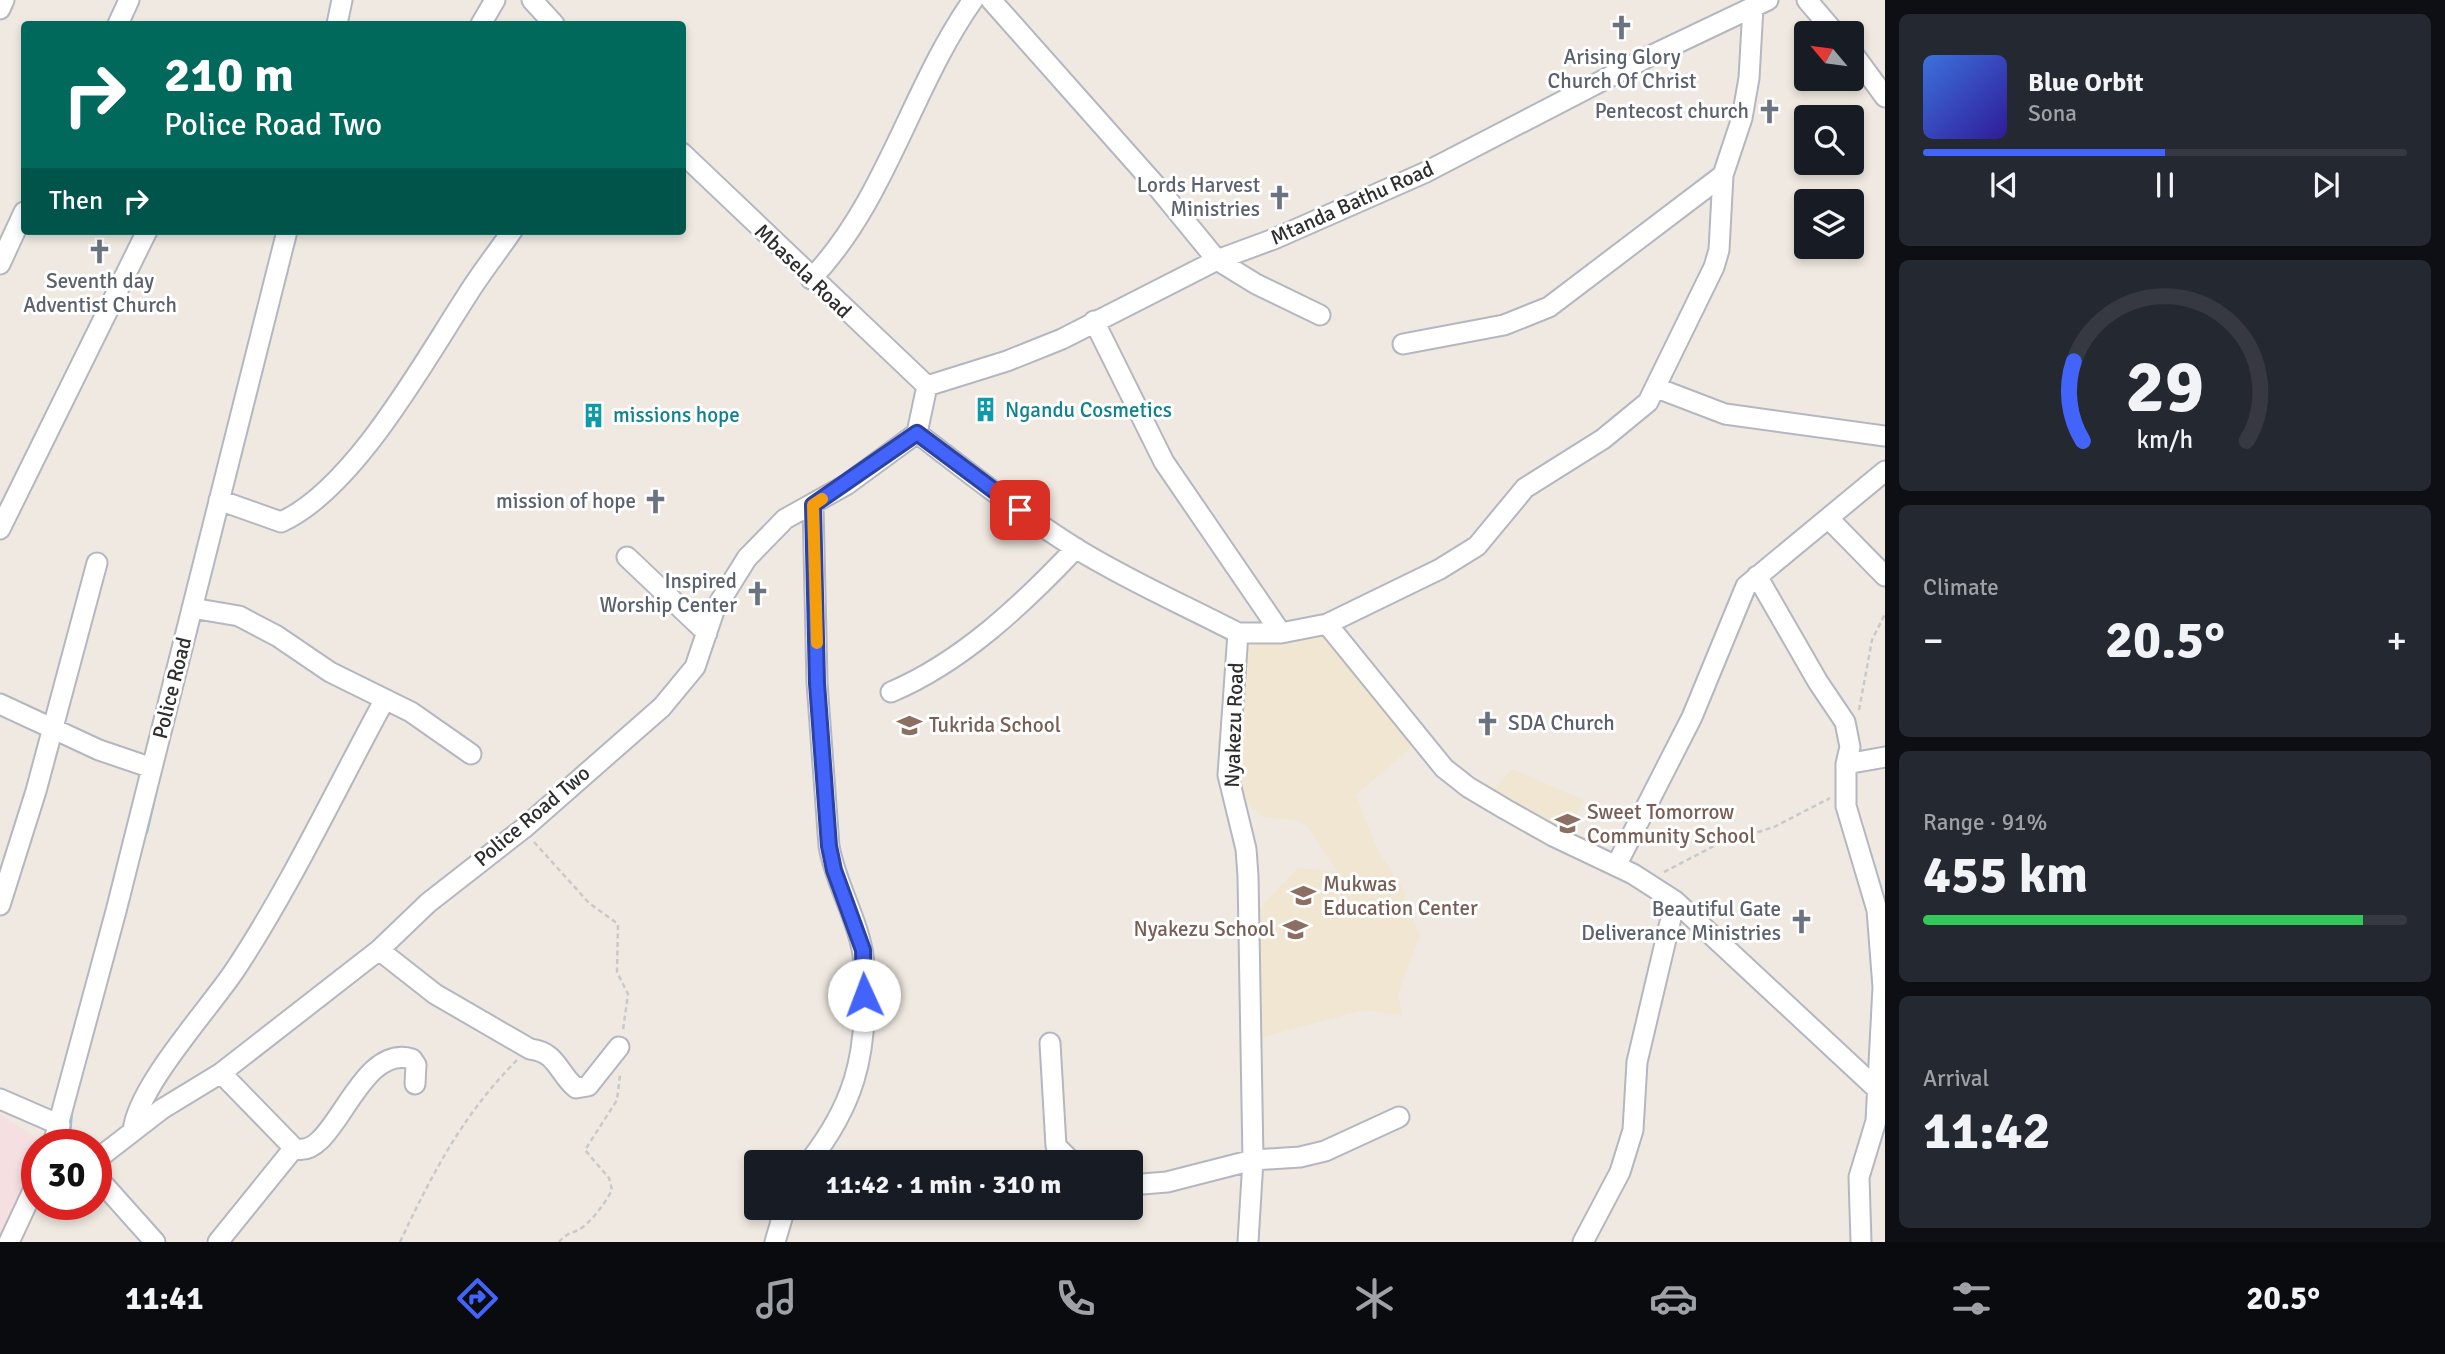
<!DOCTYPE html>
<meta charset="utf-8">
<style>
:root{--surface:#171b24;--page:#242831;--text:#f1f3f6;--muted:#9ea1a6;--line:#363941;--accent:#4264fb}
body{margin:0;font-family:Signika,sans-serif;background:var(--page);color:var(--text);height:100vh;display:flex;flex-direction:column;font-size:26px;white-space:nowrap}
*{box-sizing:border-box;margin:0}
p{font-size:23px;color:var(--muted)}
.icon{flex:none;width:38px;height:38px;fill:none;stroke:currentColor;stroke-width:2;stroke-linecap:round;stroke-linejoin:round}
.map{position:relative;flex:1;overflow:hidden}
.drawer{display:flex;flex-direction:column;gap:14px;padding:14px;background:#0d0f14;width:560px}
.drawer>*{flex:none}
.top-card{position:absolute;left:21px;top:21px;width:665px;height:214px;border-radius:7px;box-shadow:0 4px 10px #0003;background:#00695c;color:#fff;overflow:hidden}
.needle{width:46px;rotate:299deg}
.buttons{position:absolute;left:1794px;top:21px;display:grid;gap:14px}
.buttons a{display:grid;place-items:center;width:70px;height:70px;border-radius:7px;background:var(--surface);box-shadow:0 4px 10px #0003;font-size:35px}
.speed{position:absolute;left:21px;top:1129px;display:flex;gap:14px;font-size:35px;font-weight:700;text-align:center}
.speed>*{display:grid;place-content:center;width:91px;height:91px;border-radius:50%;background:var(--surface);box-shadow:0 4px 10px #0003;line-height:1}
.speed .limit{border:10px solid #d22;background:#fff;color:#111}
.pin{position:absolute;display:grid;place-items:center;width:60px;height:60px;color:#fff;margin:-30px;border-radius:14px;box-shadow:0 4px 10px #0006}
.me{position:absolute;width:77px;margin:-38px;rotate:358deg;stroke-linejoin:round;filter:drop-shadow(0 0 5px #0008)}
.turn{display:flex;align-items:center;gap:24px;height:147px;padding:0 28px;font-size:32px}
.turn .icon{width:91px;height:91px;stroke-width:2.5}
.turn b{display:block;font-size:49px;line-height:60px}
.then{display:flex;align-items:center;height:66px;padding:0 28px;background:#0003;gap:14px;font-size:26px}
.big{font-size:52px;font-weight:700;line-height:1.1}
.drawer .card{flex:1;display:flex;flex-direction:column;justify-content:center;gap:10px;min-width:0;padding:0 24px;border-radius:10px;background:var(--page)}
.drawer .dial{align-items:center;gap:0}
.dial svg{height:182px;overflow:visible;fill:none;stroke:var(--line);stroke-width:7;stroke-linecap:round;text-anchor:middle}
.dial text{fill:var(--text);stroke:none}
.song{display:flex;align-items:center;gap:21px}
.cover{width:84px;height:84px;border-radius:10px;background:linear-gradient(135deg,hsl(220 70% 55%),hsl(250 70% 35%))}
.played{height:7px;border-radius:4px;background:linear-gradient(90deg,var(--accent) 50%,var(--line) 50%)}
.keys{display:flex;justify-content:space-around;direction:ltr}
.heat{display:flex;justify-content:space-between;align-items:center;font-size:38px;direction:ltr}
.charge{height:10px;border-radius:5px;background:linear-gradient(90deg,#34c759 91%,var(--line) 0)}
.trip{position:absolute;left:744px;top:1150px;width:399px;height:70px;border-radius:7px;background:var(--surface);box-shadow:0 4px 10px #0003;font-weight:700;line-height:70px;text-align:center}
.tabs{display:flex;height:112px;justify-content:space-around;align-items:center;background:#090b0e;color:var(--muted)}
.tabs .icon{width:49px;height:49px}
.tabs .active{color:var(--accent)}
.tabs b{font-size:32px;color:var(--text)}
main{display:flex;flex:1;min-height:0}
.map>svg:first-child{display:block}
</style>
<main>
<div class="map">
<svg width="1885" height="1242" viewBox="0 0 1885 1242">
<rect width="100%" height="100%" fill="#efe9e1"/>
<path fill="#f0e6d1" d="M1316,629L1335,643L1414,745L1356,795L1377,849L1405,892L1404,901L1420,935L1398,994L1402,1015L1363,1010L1253,1040L1255,913L1298,868L1338,872L1306,825L1297,821L1261,816L1235,791L1242,648Z
M1512,769L1584,800L1564,838L1489,795Z"/>
<path fill="#f5dfe0" d="M0,1114L42,1142L37,1144V1155L26,1190L0,1239Z"/>
<g fill="none" stroke-linecap="round" stroke-linejoin="round">
<path stroke="#75cff0" stroke-width="4.5" d="M146,832L155,793
M68,1144L71,1111"/>
<defs>
<path id="street" d="M532,0L554,24
M991,0L1158,188L1217,260L1256,284L1320,315
M1807,0L1835,33
M0,9L4,0
M118,24L129,0
M337,24L342,0
M481,24L495,0
M1852,52L1885,97
M682,153L927,386
M0,264L24,212
M811,279C886,201 911,88 973,0
M1094,321L1164,462L1281,633
M1403,344L1504,325L1549,307L1723,175
M927,386L1007,361L1062,339L1217,260L1274,239L1424,173L1646,58L1768,0
M1657,388L1725,414L1885,436
M917,433C969,473 1021,514 1077,549C1129,581 1184,605 1238,633L1228,775L1246,849L1248,876L1253,1160L1248,1242
M917,433L927,386
M219,500L281,522C354,489 423,363 466,297C480,274 497,253 512,231
M1829,519L1885,576
M0,529L147,231
M627,557L707,633
M1757,576L1818,682L1845,722L1850,747L1846,764V806L1877,910L1883,987L1876,1121L1859,1177L1861,1242
M192,608L239,616L277,636L330,672L411,712L471,754
M1327,624L1444,768L1468,787L1505,809L1553,836L1633,874L1675,901L1876,1088
M1238,633H1281L1327,624L1440,569L1477,546L1525,488L1603,439L1648,402L1714,267L1719,250L1723,175L1742,118L1749,78L1753,7
M891,692C962,662 1023,604 1076,548
M0,704L99,750L152,768
M1846,764L1885,757
M1616,866L1692,717L1746,586L1885,471
M0,905L36,791L97,563
M379,950L435,994L530,1049C557,1052 558,1073 576,1088L588,1086L619,1047
M1050,1043L1056,1146L1072,1162
M221,1073L294,1148C334,1164 357,1042 412,1059L416,1065L415,1084
M0,1099L60,1125
M133,1131C137,1087 209,1009 235,970C290,887 337,787 385,699
M53,1144L116,911L287,231
M96,1160L162,1109L221,1073L379,950L428,903L524,828L662,707L695,667L714,611L747,558L785,519L846,485L917,433
M809,1162C853,1106 867,1057 864,986C863,974 865,961 862,949C855,913 835,882 829,846L817,683L813,505
M96,1176L155,1242
M1130,1185L1167,1182L1253,1160L1300,1157L1325,1151L1399,1117
M9,1242L37,1182
M218,1242L294,1148
M775,1242L785,1208
M1583,1242L1620,1172L1633,1130L1637,1062L1675,901"/>
</defs>
<use href="#street" stroke="#b4b7c1" stroke-width="23"/>
<path stroke="#c9c9c9" stroke-width="2.5" stroke-dasharray="5 3.5" stroke-linecap="butt" d="M1859,710L1872,640L1885,614
M534,842L589,903L618,924L617,972L628,994L623,1030
M1664,872L1714,846L1774,827L1830,798
M400,1242C432,1174 463,1114 517,1060
M559,1242C568,1231 574,1234 583,1227C595,1217 605,1203 612,1190L609,1178L585,1150L617,1100L620,1075"/>
<use href="#street" stroke="#fff" stroke-width="19"/>
</g>
<g fill="none" stroke-linecap="round" stroke-linejoin="round">
<defs>
<path id="route" d="M864,995L863,950L834,870L829,846L817,683L813,505L917,433L1020,510"/>
</defs>
<use href="#route" stroke="#2b41a3" stroke-width="18"/>
<use href="#route" stroke="#4264fb" stroke-width="12"/>
<path stroke="#f59e0b" stroke-width="12" d="M817,643L813,505L822,499"/>
</g>
<defs>
<symbol id="church-bare" viewBox="-9 -9 18 18"><path d="M-1.2-6h2.4v3.5h3.3v2.4h-3.3V6h-2.4V-.1h-3.3v-2.4h3.3Z" fill="#6b7280" stroke="#fff" stroke-width="2.5" paint-order="stroke"/></symbol>
<symbol id="building-bare" viewBox="-9 -9 18 18"><path d="M-4-6H4V6H1V3H-1V6H-4ZM-2.5-4.3h1.7v1.8h-1.7ZM.8-4.3h1.7v1.8H.8ZM-2.5-1h1.7V.8h-1.7ZM.8-1h1.7V.8H.8Z" fill="#0f9aa8" stroke="#fff" stroke-width="2.5" paint-order="stroke"/></symbol>
<symbol id="school-bare" viewBox="-9 -9 18 18"><path d="M0-5L7-2L0 1L-7-2ZM-4 1L0 2.5L4 1V4Q0 6-4 4Z" fill="#8d6e63" stroke="#fff" stroke-width="2.5" paint-order="stroke"/></symbol>
</defs>
<g fill-rule="evenodd">
<use href="#church-bare" x="1604" y="10" width="35" height="35"/>
<use href="#church-bare" x="1752" y="94" width="35" height="35"/>
<use href="#church-bare" x="1262" y="180" width="35" height="35"/>
<use href="#church-bare" x="82" y="234" width="35" height="35"/>
<use href="#building-bare" x="968" y="392" width="35" height="35"/>
<use href="#building-bare" x="576" y="398" width="35" height="35"/>
<use href="#church-bare" x="638" y="484" width="35" height="35"/>
<use href="#church-bare" x="740" y="576" width="35" height="35"/>
<use href="#church-bare" x="1470" y="706" width="35" height="35"/>
<use href="#school-bare" x="892" y="708" width="35" height="35"/>
<use href="#school-bare" x="1550" y="806" width="35" height="35"/>
<use href="#school-bare" x="1286" y="878" width="35" height="35"/>
<use href="#church-bare" x="1784" y="904" width="35" height="35"/>
<use href="#school-bare" x="1278" y="912" width="35" height="35"/>
</g>
<g text-anchor="middle" stroke-width="6" stroke-linejoin="round" paint-order="stroke">
<g font-size="21" fill="#5b616d" stroke="#fff" text-anchor="end">
<text x="1622" y="64" text-anchor="middle">Arising Glory<tspan x="1622" dy="24">Church Of Christ</tspan></text>
<text x="1749" y="118">Pentecost church</text>
<text x="1260" y="192">Lords Harvest<tspan x="1260" dy="24">Ministries</tspan></text>
<text x="100" y="288" text-anchor="middle">Seventh day<tspan x="100" dy="24">Adventist Church</tspan></text>
<text x="636" y="508">mission of hope</text>
<text x="737" y="588">Inspired<tspan x="737" dy="24">Worship Center</tspan></text>
<text x="1508" y="730" text-anchor="start">SDA Church</text>
<text x="1781" y="916">Beautiful Gate<tspan x="1781" dy="24">Deliverance Ministries</tspan></text>
</g>
<g font-size="21" fill="#2e2e2e" stroke="#fff">
<text transform="translate(1352 203) rotate(-24)" y="7">Mtanda Bathu Road</text>
<text transform="translate(803 271) rotate(44)" y="7">Mbasela Road</text>
<text transform="translate(172 688) rotate(-76)" y="7">Police Road</text>
<text transform="translate(1234 725) rotate(-88)" y="7">Nyakezu Road</text>
<text transform="translate(532 816) rotate(-40)" y="7">Police Road Two</text>
</g>
<g font-size="21" fill="#0d838f" stroke="#fff" text-anchor="start">
<text x="1005" y="417">Ngandu Cosmetics</text>
<text x="613" y="422">missions hope</text>
</g>
<g font-size="21" fill="#785e54" stroke="#fff" text-anchor="start">
<text x="929" y="732">Tukrida School</text>
<text x="1587" y="819">Sweet Tomorrow<tspan x="1587" dy="24">Community School</tspan></text>
<text x="1323" y="891">Mukwas<tspan x="1323" dy="24">Education Center</tspan></text>
<text x="1275" y="936" text-anchor="end">Nyakezu School</text>
</g>
</g>
</svg>
<div class="buttons">
<a><svg class="needle" viewBox="-14 -14 28 28"><path d="M0-13l5 13h-10z" fill="#e53935"/><path d="M0 13l5-13h-10z" fill="#9ea1a6"/></svg></a>
<a><svg class="icon" aria-label="search" viewBox="0 0 24 24"><circle cx="10" cy="10" r="6"/><path d="M15 15l6 6"/></svg></a>
<a><svg class="icon" aria-label="layers" viewBox="0 0 24 24"><path d="M12 4l9 5-9 5-9-5zM3 14l9 5 9-5"/></svg></a>
</div>
<div class="speed"><div class="limit">30</div></div>
<div class="pin" style="left:1020px;top:510px;background:#d93025"><svg class="icon" aria-label="arrive" viewBox="0 0 24 24"><path d="M6 21V4h12l-3 4 3 4H6"/></svg></div>
<svg class="me" style="left:864px;top:995px" viewBox="-20 -20 40 40"><circle r="19" fill="#fff"/><path d="M0-13L10 11 0 6-10 11z" fill="#4264fb"/></svg>
<div class="trip">11:42 · 1 min · 310 m</div>
<div class="top-card">
<div class="turn"><svg class="icon" aria-label="right" viewBox="0 0 24 24"><path d="M7 20v-9h11M14 6l5 5-5 5"/></svg><div><b>210 m</b>Police Road Two</div></div>
<div class="then">Then<svg class="icon" aria-label="right" viewBox="0 0 24 24"><path d="M7 20v-9h11M14 6l5 5-5 5"/></svg></div>
</div>
</div>
<section class="drawer">
<div class="card">
<div class="song"><i class="cover"></i><div><b>Blue Orbit</b><p>Sona</p></div></div>
<div class="played"></div>
<div class="keys"><svg class="icon" aria-label="previous" viewBox="0 0 24 24"><path d="M18 5L8 12l10 7zM5 5v14"/></svg><svg class="icon" aria-label="pause" viewBox="0 0 24 24"><path d="M8 5v14M16 5v14"/></svg><svg class="icon" aria-label="next" viewBox="0 0 24 24"><path d="M6 5l10 7-10 7zM19 5v14"/></svg></div>
</div>
<div class="card dial"><svg viewBox="0 0 100 80">
<path d="M14 69A42 42 0 1 1 86 69"/>
<path d="M14 69A42 42 0 0 1 10 34" stroke="#4264fb"/>
<text x="50" y="56" font-size="32" font-weight="700">29</text>
<text x="50" y="72" font-size="11">km/h</text>
</svg></div>
<div class="card"><p>Climate</p>
<div class="heat"><a>−</a><b class="big">20.5°</b><a>+</a></div>
</div>
<div class="card"><p>Range · 91%</p><b class="big">455 km</b><div class="charge"></div></div>
<div class="card"><p>Arrival</p><b class="big">11:42</b></div>
</section>
</main>
<nav class="tabs">
<b>11:41</b>
<svg class="icon active" aria-label="directions" viewBox="0 0 24 24"><path d="M12 3l9 9-9 9-9-9zM9 14v-3h6M13 9l2 2-2 2"/></svg>
<svg class="icon" aria-label="music" viewBox="0 0 24 24"><path d="M9 18V5l10-2v13"/><circle cx="6" cy="18" r="3"/><circle cx="16" cy="16" r="3"/></svg>
<svg class="icon" aria-label="phone" viewBox="0 0 24 24"><path d="M5 4h4l2 5-3 2q2 4 5 5l2-3 5 2v4C11 20 4 13 5 4z"/></svg>
<svg class="icon" aria-label="climate" viewBox="0 0 24 24"><path d="M12 3v18M4 7l16 10M4 17L20 7"/></svg>
<svg class="icon" aria-label="car" viewBox="0 0 24 24"><path d="M5 17H2v-5l4-1 3-4h7l3 4 3 1v5h-3M9 17h6M6 11h13"/><circle cx="7" cy="17" r="2"/><circle cx="17" cy="17" r="2"/></svg>
<svg class="icon" aria-label="filters" viewBox="0 0 24 24"><path d="M4 7h16M4 17h16"/><circle cx="9" cy="7" r="2"/><circle cx="15" cy="17" r="2"/></svg>
<b>20.5°</b>
</nav>
